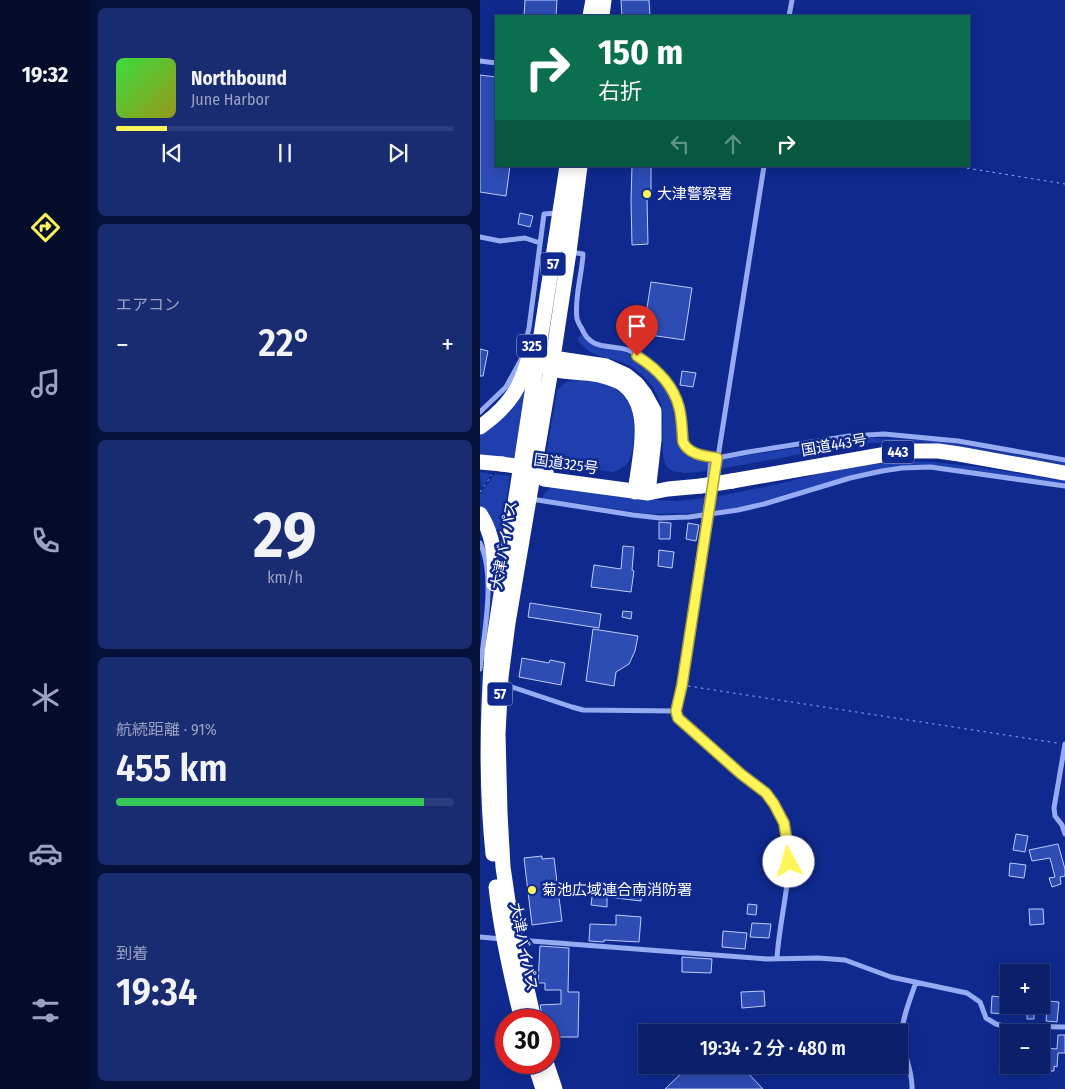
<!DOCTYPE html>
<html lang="ja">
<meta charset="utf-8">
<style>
:root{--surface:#0b1f6a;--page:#192c72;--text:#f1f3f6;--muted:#9aa2c1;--line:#2b3d7e;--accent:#fff559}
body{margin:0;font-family:"Fira Sans Condensed","Noto Sans JP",sans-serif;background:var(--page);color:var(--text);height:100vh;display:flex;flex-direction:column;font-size:19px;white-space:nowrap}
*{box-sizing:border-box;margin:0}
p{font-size:16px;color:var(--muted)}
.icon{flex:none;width:28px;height:28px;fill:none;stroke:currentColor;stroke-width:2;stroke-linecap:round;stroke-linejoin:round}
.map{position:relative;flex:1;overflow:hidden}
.drawer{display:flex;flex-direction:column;gap:8px;padding:8px;background:#06113a;width:390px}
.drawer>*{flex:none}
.hud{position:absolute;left:15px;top:15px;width:475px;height:152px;border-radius:0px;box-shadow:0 2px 12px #0003,0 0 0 1px var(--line);background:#0b6e4f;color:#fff;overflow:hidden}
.buttons{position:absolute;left:520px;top:964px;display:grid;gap:10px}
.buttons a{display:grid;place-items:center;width:50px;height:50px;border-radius:0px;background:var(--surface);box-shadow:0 2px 12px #0003,0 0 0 1px var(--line);font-size:25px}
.speed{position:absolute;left:15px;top:1009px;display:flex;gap:10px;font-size:25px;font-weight:700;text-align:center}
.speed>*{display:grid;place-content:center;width:65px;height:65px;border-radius:50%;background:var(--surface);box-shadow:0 2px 12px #0003,0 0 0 1px var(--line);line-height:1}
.speed .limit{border:8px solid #d22;background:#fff;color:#111}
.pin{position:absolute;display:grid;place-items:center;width:42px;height:42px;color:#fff;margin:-51px -21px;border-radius:50% 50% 50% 0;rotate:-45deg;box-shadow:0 0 5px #0007}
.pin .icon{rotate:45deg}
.me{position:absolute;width:55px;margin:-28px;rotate:354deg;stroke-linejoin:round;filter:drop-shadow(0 0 4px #0008)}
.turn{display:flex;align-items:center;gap:18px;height:105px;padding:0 20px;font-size:22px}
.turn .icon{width:65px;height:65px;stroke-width:2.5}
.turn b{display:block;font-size:35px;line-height:42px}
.lanes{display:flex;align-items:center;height:48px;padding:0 20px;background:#0003;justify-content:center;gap:25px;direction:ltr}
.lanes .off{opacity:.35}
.big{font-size:38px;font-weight:600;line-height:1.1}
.drawer .tile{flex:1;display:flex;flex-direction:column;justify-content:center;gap:8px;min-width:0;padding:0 18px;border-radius:8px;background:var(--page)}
.drawer .dial{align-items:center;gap:0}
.dial b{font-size:65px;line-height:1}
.song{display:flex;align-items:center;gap:15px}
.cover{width:60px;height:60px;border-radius:8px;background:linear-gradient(135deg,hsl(120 70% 55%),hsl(60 70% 35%))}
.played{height:5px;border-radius:2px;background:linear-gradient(90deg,var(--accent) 15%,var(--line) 15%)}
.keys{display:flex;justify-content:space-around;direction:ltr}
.heat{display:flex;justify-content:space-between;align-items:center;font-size:28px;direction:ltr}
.charge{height:8px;border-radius:4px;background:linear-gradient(90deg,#34c759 91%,var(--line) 0)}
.trip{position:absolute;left:158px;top:1024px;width:270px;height:50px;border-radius:0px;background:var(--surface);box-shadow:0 2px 12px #0003,0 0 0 1px var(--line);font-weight:600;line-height:50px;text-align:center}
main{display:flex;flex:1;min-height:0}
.menu{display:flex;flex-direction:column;width:90px;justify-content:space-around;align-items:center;background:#040c2a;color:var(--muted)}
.menu .icon{width:35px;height:35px}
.menu .current{color:var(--accent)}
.menu b{font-size:22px;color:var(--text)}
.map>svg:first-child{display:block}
</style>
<main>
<nav class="menu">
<b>19:32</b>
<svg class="icon current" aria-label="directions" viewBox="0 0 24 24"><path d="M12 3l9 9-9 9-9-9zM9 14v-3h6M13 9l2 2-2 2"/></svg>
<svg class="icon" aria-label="music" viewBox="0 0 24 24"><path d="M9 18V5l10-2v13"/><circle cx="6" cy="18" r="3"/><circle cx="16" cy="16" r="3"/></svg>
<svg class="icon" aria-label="phone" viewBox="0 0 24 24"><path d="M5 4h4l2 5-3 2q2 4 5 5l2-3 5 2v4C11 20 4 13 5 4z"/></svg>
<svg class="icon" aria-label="climate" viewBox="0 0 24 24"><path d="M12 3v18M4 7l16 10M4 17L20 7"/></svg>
<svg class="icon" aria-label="car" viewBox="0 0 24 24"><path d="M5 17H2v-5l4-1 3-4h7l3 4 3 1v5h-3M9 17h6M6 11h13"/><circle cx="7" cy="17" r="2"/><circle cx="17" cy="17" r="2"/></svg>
<svg class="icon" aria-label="filters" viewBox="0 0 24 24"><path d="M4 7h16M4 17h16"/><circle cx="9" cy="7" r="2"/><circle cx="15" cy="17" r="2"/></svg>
</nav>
<section class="drawer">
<div class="tile">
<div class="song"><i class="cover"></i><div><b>Northbound</b><p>June Harbor</p></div></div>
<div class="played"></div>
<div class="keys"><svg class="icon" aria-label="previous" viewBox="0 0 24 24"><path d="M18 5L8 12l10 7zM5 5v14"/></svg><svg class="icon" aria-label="pause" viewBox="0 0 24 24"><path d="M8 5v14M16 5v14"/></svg><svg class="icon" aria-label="next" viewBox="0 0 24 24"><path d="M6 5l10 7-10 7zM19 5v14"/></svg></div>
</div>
<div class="tile"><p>エアコン</p>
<div class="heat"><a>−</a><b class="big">22°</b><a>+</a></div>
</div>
<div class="tile dial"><b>29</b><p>km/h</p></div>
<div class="tile"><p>航続距離 · 91%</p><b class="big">455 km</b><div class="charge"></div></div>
<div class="tile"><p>到着</p><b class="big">19:34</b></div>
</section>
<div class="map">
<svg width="585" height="1089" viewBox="0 0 585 1089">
<rect width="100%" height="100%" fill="#0f298e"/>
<path fill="#203fae" d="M101,335L116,346L148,353L157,357L169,366L183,380L191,393L199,416L200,440L202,447L221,458L234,462V470L230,471L231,463L228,461L226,471C215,472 198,476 188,468C179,460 184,422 182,408C181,402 178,396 175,391C168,379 157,368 144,363C126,356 110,358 98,340V338Z
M102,380C113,382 127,382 136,389C143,394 150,403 153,411C157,420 154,456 147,464C143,468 138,470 133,472L65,462L77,391C85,380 89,381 102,380Z
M46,386L34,458L0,455V431Z
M387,438L456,441L585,463V465L484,447L431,441L368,444L306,457L239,469L240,461L244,459L354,442Z
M415,461L453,462L497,467L585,481V484L459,466L438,465L411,468L375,474L266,506L241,511L236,510L233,507L234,497C258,492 282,488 306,482C343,473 377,463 415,461Z
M0,472L12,474L1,488Z
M15,474L30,476L22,528L20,531L11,529L0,509V494Z
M70,488L179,500L198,501L224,498L223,512L218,513L172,514L154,512L63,498V495Z"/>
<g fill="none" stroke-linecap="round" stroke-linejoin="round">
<path stroke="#88a2f7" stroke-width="2.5" d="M228,480L229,464
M210,608L227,490"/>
</g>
<path fill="#2d4cb4" stroke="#beccfe" d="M45,0H77L76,16H44Z
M141,0H169L170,16H142Z
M0,75L16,77V166H30L26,196L0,192Z
M152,166H171V198H167L168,244L152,245L151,200Z
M40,213L53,216L50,227L38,224Z
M171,282L212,288L204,340L163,334Z
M0,349L8,351L3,376H0Z
M202,371L216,373L213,387L200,385Z
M179,522L191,523L190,539H179Z
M208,523L219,525L216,541L206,539Z
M143,546L154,547L152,570L154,571L151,592L111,587L114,565L141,569Z
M179,550L194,552L192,568L178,566Z
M50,603L121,614L119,628L48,617Z
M143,611L152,612L151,619L142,617Z
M113,629L158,636L155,651L149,664L136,672L134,686L106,681Z
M42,658L69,663L70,660L85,663L81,685L39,677Z
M536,834L548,836L545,852L533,850Z
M578,844L585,869V876L580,877L581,884L572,887L569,878L575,877L570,858L552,861L549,850Z
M62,856V859L74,858L82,921L52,925L44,858Z
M530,863L546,865L544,878L529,876Z
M113,888L137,890L138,889L162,891L161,901L127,897V907L111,905Z
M268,904L277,905L276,915L267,914Z
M549,909H563L564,924L550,925Z
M136,915L161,917L159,942L124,940V942L109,941L110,924L136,925Z
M272,923L291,924L289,938L270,937Z
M243,931L267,933L265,949L242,947Z
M60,946L89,948L88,992H99L98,1037H69V1020H63L60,1005L81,1004V990H65V983H58Z
M202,957L232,959L231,973L202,972Z
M284,991L285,1006L262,1008L261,992Z
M512,996L528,998L527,1014L511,1013Z
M568,1001L579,1002L577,1022L566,1021Z
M547,1011H554V1019H547Z
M578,1035H585V1053H578L577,1067L574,1066V1071H562L563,1054H564L565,1048L577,1049Z
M210,1065H260L283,1089H185Z"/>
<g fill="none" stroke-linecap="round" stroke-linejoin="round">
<path stroke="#97abf3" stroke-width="1" stroke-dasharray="2.5 4" stroke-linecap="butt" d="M474,166L585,184
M0,492L12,475
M208,686L577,743"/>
<path stroke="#97abf3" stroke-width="5" d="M309,16L312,0
M0,61L16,63
M0,237L20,241L45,238L60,243
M90,252L103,254C102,275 94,298 97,319C98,322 100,326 102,329C111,351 130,344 148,350C163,356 182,373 190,387C201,405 201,423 203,442L205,448L220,456L237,458L268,452L369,436L404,434L478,441L585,460
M44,350L49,328L64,214L77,213
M0,412L26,387L42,358
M51,499L153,515L180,518L209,517L258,510L284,504L370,478L402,471L422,468L450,467L585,486
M0,543C16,574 4,635 0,669
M23,685L29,686L92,707L103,710L196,711L202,685L284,166
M196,711L198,718C218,736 238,753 258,771C267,779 277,785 285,793C303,810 310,840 309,864C307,896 299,927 297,958
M585,744L574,808L575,816L582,825L585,834
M0,937L22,939
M38,940L287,959L338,958L365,960L411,977L487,993L500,1002L506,1018L516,1024L523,1026L585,1027
M432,1089C433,1071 423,1054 422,1035C421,1021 431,997 436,982"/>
<path stroke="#fff" stroke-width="15" d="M110,16L113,0
M122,16L124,0
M64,360L73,358L126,366L146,375L157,384L164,393L174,411V440L168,493
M63,365C80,374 101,371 119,375C127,377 138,380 144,385C152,391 158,402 160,411C166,433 158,469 155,492
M0,427C30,406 43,385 51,349
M0,462L22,464
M64,479L168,493L188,489L221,486
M252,481L424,451H458L479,454L585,473
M0,514C14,535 16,559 14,584
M13,854C6,786 7,720 12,652L87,166
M16,887C21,932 31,976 42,1020
M54,1020L36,940L28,901L23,867L20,813L18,734L21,677L28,623L73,358L89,252L100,166
M54,1062L63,1089
M66,1062L75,1089"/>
<path stroke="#fff" stroke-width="15" d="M22,464L66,471
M221,486L252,481"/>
</g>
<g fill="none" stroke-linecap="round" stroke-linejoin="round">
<defs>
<path id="route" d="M157,356C176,368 193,384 199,407C202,418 202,431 203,442C209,455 225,456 237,458L202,685L196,711L198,718L261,774L286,793L294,804L304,823L308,848L309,862"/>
</defs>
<use href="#route" stroke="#a69f3a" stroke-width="12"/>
<use href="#route" stroke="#fff559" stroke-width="9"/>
</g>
<g fill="#fff559" stroke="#0f298e" stroke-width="2">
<circle cx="167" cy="194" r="5"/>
<circle cx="52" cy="890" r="5"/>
</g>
<g text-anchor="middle" stroke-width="5" stroke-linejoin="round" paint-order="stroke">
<g fill="#0f298e" stroke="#b7bfdd" stroke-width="1">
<rect x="60.5" y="252.5" width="25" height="23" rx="4"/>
<rect x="37" y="334.5" width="30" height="23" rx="4"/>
<rect x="402" y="440.5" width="32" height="23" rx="4"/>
<rect x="7.5" y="682.5" width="25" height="23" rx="4"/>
</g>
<g font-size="14" font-weight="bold" fill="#fff">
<text x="73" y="269">57</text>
<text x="52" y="351">325</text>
<text x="418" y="457">443</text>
<text x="20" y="699">57</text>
</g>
<g font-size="15" fill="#fff" stroke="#0f298e" text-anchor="start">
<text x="177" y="199">大津警察署</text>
<text x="62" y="895">菊池広域連合南消防署</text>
</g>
<g font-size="15" fill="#fff" stroke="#0f298e">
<text transform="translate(354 445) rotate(-10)" y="5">国道443号</text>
<text transform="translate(86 464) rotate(8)" y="5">国道325号</text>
<text transform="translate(24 545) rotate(-80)" y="5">大津バイパス</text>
<text transform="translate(44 947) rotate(79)" y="5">大津バイパス</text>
</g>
</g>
</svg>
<div class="buttons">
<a>+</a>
<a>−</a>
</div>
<div class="speed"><div class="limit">30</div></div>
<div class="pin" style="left:157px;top:356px;background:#d93025"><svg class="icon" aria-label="arrive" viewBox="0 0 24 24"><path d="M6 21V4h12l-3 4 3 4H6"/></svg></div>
<svg class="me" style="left:309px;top:862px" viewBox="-20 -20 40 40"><circle r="19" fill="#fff"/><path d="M0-13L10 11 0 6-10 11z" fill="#fff559"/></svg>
<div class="trip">19:34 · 2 分 · 480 m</div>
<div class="hud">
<div class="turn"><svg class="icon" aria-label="right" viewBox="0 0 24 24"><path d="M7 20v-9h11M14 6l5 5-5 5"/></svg><div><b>150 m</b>右折</div></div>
<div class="lanes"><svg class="icon off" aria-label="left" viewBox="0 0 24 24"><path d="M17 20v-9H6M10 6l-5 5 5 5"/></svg><svg class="icon off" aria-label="ahead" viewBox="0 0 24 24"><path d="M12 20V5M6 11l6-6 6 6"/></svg><svg class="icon" aria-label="right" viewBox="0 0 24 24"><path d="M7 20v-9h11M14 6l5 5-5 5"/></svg></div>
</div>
</div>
</main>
